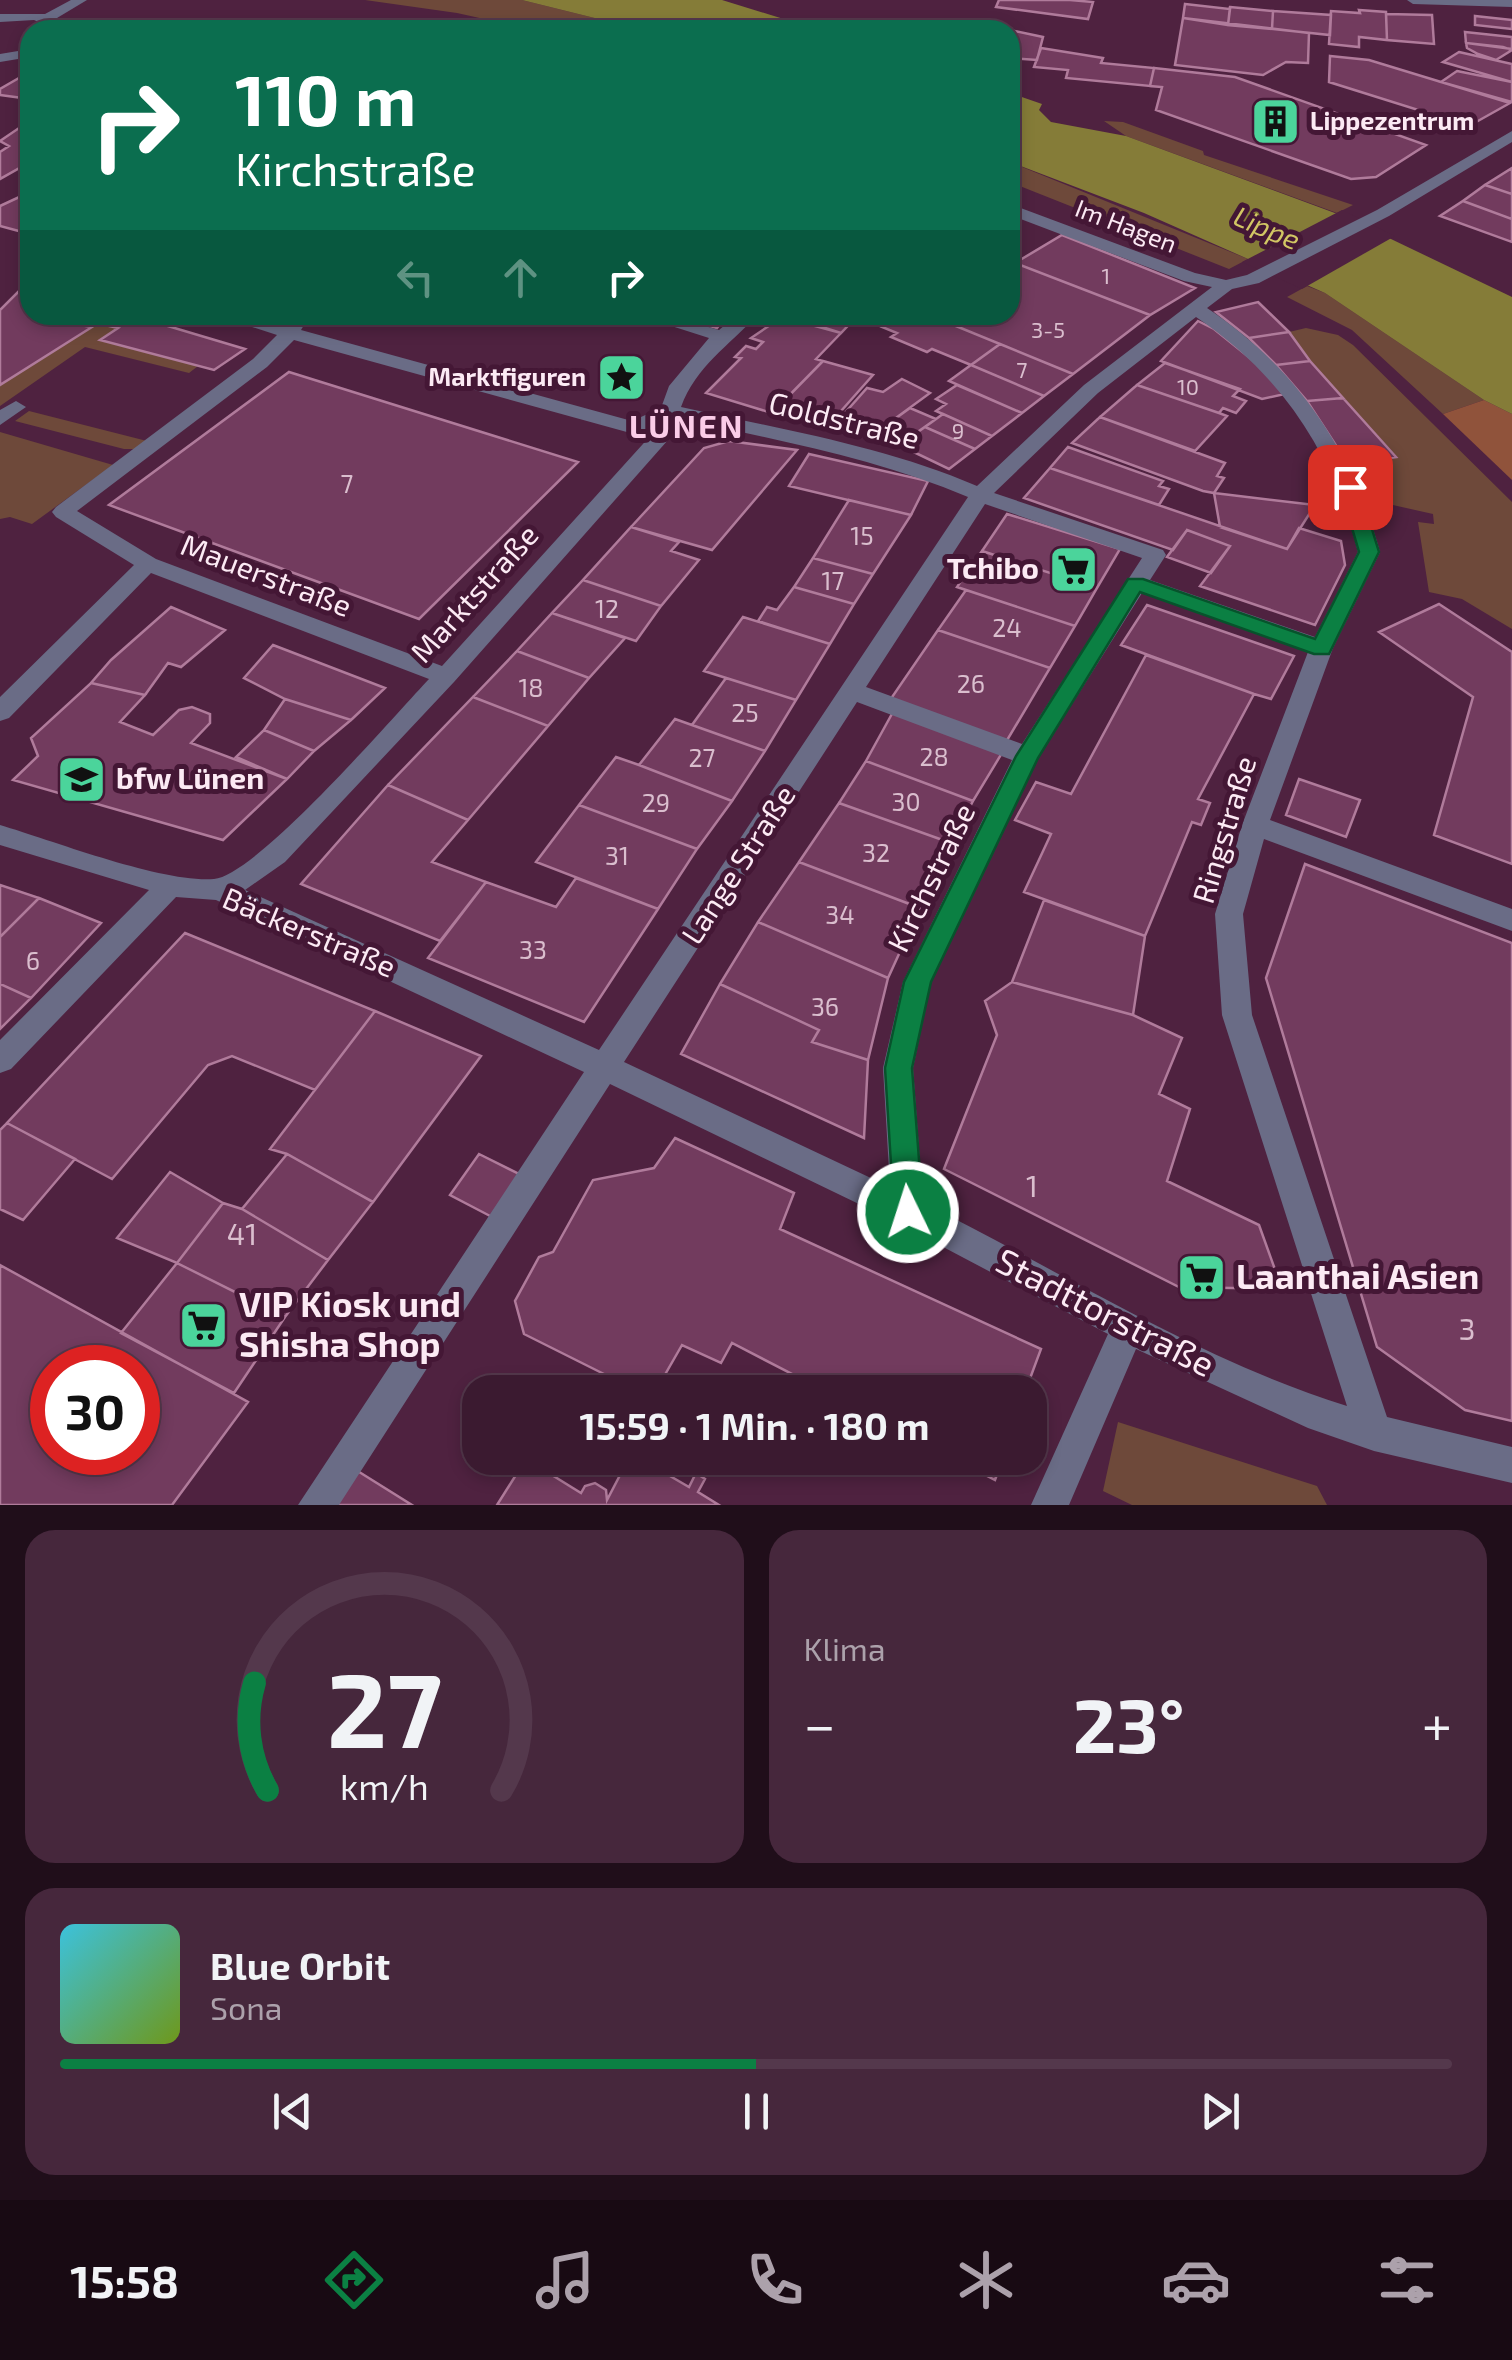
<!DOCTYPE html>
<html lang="de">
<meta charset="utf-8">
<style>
:root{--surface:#3b1a30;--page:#46273c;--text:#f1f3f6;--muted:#aca1ab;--line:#54384c;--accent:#0b8043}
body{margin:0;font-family:"Exo 2",sans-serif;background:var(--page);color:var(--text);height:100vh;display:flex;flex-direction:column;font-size:38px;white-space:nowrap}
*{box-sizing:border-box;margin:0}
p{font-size:32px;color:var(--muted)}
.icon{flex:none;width:55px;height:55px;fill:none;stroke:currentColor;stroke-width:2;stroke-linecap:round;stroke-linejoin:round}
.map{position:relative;height:1505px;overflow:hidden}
.side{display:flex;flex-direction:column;gap:25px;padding:25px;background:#200e1a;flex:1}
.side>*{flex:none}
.banner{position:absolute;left:20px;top:20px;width:1000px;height:305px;border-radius:30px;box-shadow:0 5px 15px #0003,0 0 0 2px var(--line);background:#0b6e4f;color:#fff;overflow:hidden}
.speed{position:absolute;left:30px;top:1345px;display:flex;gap:20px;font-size:50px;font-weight:700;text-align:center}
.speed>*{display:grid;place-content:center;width:130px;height:130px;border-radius:50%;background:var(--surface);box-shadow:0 5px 15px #0003,0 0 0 2px var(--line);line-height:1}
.speed .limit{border:15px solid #d22;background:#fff;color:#111}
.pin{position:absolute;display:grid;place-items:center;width:85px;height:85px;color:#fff;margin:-42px;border-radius:20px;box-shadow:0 5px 15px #0006}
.me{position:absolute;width:110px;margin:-55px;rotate:356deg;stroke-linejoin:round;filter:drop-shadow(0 0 8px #0008)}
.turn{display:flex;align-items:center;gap:35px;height:210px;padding:0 50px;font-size:45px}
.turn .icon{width:130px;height:130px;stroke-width:2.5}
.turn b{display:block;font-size:70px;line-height:85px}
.lanes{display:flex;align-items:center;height:95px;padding:0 50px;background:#0003;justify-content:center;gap:50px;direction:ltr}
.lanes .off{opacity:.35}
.big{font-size:75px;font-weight:700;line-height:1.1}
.side .widget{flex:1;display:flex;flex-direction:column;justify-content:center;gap:15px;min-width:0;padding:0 35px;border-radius:30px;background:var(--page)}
.side .dial{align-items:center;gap:0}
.dial svg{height:260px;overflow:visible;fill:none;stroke:var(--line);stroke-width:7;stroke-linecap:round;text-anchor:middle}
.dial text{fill:var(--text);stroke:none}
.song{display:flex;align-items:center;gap:30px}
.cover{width:120px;height:120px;border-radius:15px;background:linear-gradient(135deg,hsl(190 70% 55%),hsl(80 70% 35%))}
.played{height:10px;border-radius:5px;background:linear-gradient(90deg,var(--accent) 50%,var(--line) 50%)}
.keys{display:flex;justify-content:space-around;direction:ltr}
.heat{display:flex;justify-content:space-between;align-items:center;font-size:55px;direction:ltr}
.side .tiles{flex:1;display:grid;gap:25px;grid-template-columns:1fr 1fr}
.widget:last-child{grid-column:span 2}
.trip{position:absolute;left:462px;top:1375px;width:585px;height:100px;border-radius:30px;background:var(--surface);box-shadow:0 5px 15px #0003,0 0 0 2px var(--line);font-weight:700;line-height:100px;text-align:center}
.menu{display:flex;height:160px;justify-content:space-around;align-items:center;background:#180a13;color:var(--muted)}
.menu .icon{width:70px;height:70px}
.menu .selected{color:var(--accent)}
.menu b{font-size:45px;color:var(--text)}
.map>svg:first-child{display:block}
</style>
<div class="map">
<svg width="1512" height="1505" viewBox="0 0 1512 1505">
<rect width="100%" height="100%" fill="#4f2240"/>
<path fill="#6e493a" d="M365,0H522L643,30H533L457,13Z
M1104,121L1123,122L1203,151L1204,155L1353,205L1337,213L1126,136Z
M1010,162L1248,259L1229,269L1010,182Z
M1307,286L1325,293L1484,400L1443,414L1352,330L1287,297Z
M92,322L118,328L101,341L198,366L189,373L85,347L0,406V385L90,328L86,326Z
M1306,328L1338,335L1353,345L1512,502V629L1462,599L1429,592L1418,522L1434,524L1433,514L1375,501L1348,464L1396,456L1310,361L1289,332Z
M29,411L147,441L136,449H124L15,421Z
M0,432L113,465L32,524L10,517L0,519Z
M1118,1422L1317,1486L1327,1505H1132L1103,1491Z"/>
<path fill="#90533b" d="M1484,400L1512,414V480L1443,414Z"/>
<path fill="#857c38" d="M522,0H722L819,30H643Z
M1010,93L1042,104L1039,110L1051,122L1126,136L1343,216L1512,297V414L1484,400L1325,293L1144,213L1010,162Z"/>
<path fill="#4f2240" d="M1342,210L1395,236L1302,289L1242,262Z"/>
<path fill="#723b5e" stroke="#b07b9b" stroke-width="2.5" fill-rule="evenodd" d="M999,0H1070L1093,2L1088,19L996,7Z
M1185,4L1230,9L1228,25L1183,18Z
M1230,7L1273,11L1272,29L1228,25Z
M1359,10L1386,12L1387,40L1359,37V47L1329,44L1331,11L1360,13Z
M1273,11L1331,15L1330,35L1272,29Z
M1386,14L1432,15L1434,44L1387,40Z
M1475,16L1512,20V29L1475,25Z
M1183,18L1309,33L1308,63L1286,62L1263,75L1175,65Z
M1010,30L1043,37L1037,60L1010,58Z
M1465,32L1512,37V49L1466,43Z
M1466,43L1503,47L1512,50L1496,60L1478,54L1467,48Z
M1041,48L1103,58L1101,63L1154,68L1150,86L1066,78L1068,70L1034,67Z
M1459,52L1512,64V82L1443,62Z
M1330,56L1369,60L1510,103L1469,126L1329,82Z
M1154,68L1235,77L1426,145L1376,177L1351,179L1156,110L1162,87L1150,86Z
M1457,71L1512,82V102L1441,82Z
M19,78L30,79V99L0,95V89Z
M25,124L30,125V162L0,179V152L9,146L0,141Z
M1512,168V194L1485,185Z
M1485,185L1512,194V219L1463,201Z
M30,192V234L0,226V206Z
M1463,201L1512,219V242L1440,216Z
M1062,235L1195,288L1150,315L1015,263Z
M1010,261L1015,263L1150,315L1073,374L929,315H1010Z
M30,280V315H131L245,349L214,370L100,340L118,328L92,322L86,326L92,327L0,385V310Z
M1258,302L1289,332L1249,338L1216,312Z
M672,315H727L717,328Z
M784,315H858L841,333Z
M899,315H929L1000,344L971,365L932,349L927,352L891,337L897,333L882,327Z
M782,317L841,333L816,359L823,361L772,413L706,393L741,358L735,357L746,346L756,349L763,342L751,338Z
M1198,321L1214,329L1265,370L1285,394L1262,399L1161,361Z
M1289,332L1310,361L1276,365L1249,338Z
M1000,344L1073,374L1044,396L971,365Z
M823,361L873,375L825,429L772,413Z
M1310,361L1343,398L1307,401L1276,365Z
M1165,363L1240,389L1233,396L1246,401L1236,413L1223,408L1219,413L1137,385Z
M971,365L1044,396L1022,413L949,381Z
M289,372L578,462L419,619L109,505Z
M902,379L930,393L874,434L836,423L867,388L883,392Z
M957,385L1022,413L992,436L936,411L946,404L936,399Z
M1137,385L1219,413L1227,416L1195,451L1100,417Z
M1343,398L1396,457L1348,464L1307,401Z
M910,408L936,419L899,445L874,434Z
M943,414L992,436L975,449L925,427Z
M1100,417L1225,463L1217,476L1224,478L1214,493L1203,491L1072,443Z
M925,427L975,449L949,469L899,445Z
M729,441L797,450L712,550L631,527L704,448Z
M1068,447L1163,481L1159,486L1169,489L1159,505L1050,468Z
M809,454L928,481L911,515L789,486Z
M1050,468L1287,549L1299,528L1341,541L1345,565L1315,625L1200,586L1230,546L1187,530L1173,550L1024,498Z
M1214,493L1315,505L1287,549L1220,527Z
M849,500L911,515L873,574L813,558Z
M1007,514L1120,549L1097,588L982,551Z
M631,527L679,542L671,551L699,560L661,606L583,580Z
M1187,530L1230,546L1211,573L1167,557Z
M982,551L1097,588L1075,626L957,587Z
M813,558L873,574L854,604L794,587Z
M583,580L661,606L636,641L552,613Z
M794,587L854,604L830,644L758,621L767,607L777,610Z
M966,590L1075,626L1050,668L938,630Z
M1439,604L1512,652V864L1434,835L1473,697L1379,632Z
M1147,605L1294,656L1271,699L1254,694L1121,645Z
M171,607L225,630L181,667L168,663L145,695L91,683L111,660Z
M552,613L625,638L589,678L517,651Z
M743,617L830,644L796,700L704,671Z
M938,630L1050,668L1006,742L890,700Z
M273,645L385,688L351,720L285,699L244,678Z
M517,651L589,678L548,726L473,697Z
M1146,655L1254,694L1198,799L1210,803L1201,825L1192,822L1145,936L1024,892L1051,834L1015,820L1036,782L1071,794Z
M726,678L796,700L765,751L692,725Z
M91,683L145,695L120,722L153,735L179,710L192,707L210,714V723L191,743L287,779L223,840L13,780L38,756L31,738Z
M473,697L548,726L468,820L388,785Z
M285,699L351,720L314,751L264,730Z
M893,712L1002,753L973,801L866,761Z
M675,719L765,751L732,801L639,765Z
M264,730L314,751L287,779L236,757Z
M616,757L639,765L732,801L697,849L579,805Z
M866,761L973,801L951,843L839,803Z
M1299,779L1360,800L1346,837L1286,815Z
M388,785L468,820L432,862L486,882L440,941L301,884Z
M839,803L951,843L920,908L799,862Z
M579,805L697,849L658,909L536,862Z
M799,862L920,908L888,978L758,922Z
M1305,864L1512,943V1421L1465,1410L1377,1347L1266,978Z
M576,878L658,909L584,1022L428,958L486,882L556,907Z
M0,885L39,898L0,937Z
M39,898L101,923L31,998L0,984V937Z
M1044,900L1145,936L1133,1015L1012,982Z
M758,922L888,978L868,1060L812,1042L819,1030L720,984Z
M185,933L375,1011L315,1090L232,1056L208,1065L112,1179L7,1123Z
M1012,982L1133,1015L1182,1038L1159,1094L1190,1109L1167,1181L1259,1225L1282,1289L1179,1287L944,1169L997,1035L985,1001Z
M0,984L31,998L0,1029Z
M720,984L819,1030L812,1042L868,1060L864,1138L681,1054Z
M375,1011L481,1056L373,1202L287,1154L270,1149Z
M7,1123L75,1159L23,1220L0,1209V1130Z
M675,1138L794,1193L780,1229L1041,1349L1025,1392H827L732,1343L721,1363L682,1345L655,1392H640L524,1334L515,1301L539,1257L553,1252L593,1180L654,1168Z
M287,1154L373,1202L328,1260L242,1209Z
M479,1154L521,1175L492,1217L450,1195Z
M170,1172L223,1203L177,1263L117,1238Z
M223,1203L242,1209L328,1260L285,1317L177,1263Z
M177,1263L285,1317L234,1393L121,1333Z
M0,1265L248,1402L172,1505H0ZM52,1368H138V1452H52Z
M629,1458H639L689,1487L696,1473L705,1479L698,1492L719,1505H497L526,1459L581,1493L585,1486L595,1483L606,1490L607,1500Z
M952,1458H1003L995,1480Z
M356,1470L412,1505H335Z"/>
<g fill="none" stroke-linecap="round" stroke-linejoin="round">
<path fill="#6a6c86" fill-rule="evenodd" d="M71,0H87L57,18L70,30H56L34,20L0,22V14H45Z
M1407,0H1512V7L1413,4Z
M30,49V57L0,62V54Z
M1512,131V142L1389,216L1259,283L1232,289L1207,308C1296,367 1352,450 1380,552L1333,648L1270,820L1512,909V931L1264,839L1243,914L1252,1015L1387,1417L1512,1447V1483L1374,1451L1308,1428L1136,1349L1069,1505H1031L1108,1334L892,1220L610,1084L339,1505H298L584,1072L216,900L176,897L11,1069L0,1073V1040L149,890L0,845V825C54,841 162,883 214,879C257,875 393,717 429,679L151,573L9,718L0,721V697L134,565L56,517L52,512L56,507L253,359L277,335L215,315H244L285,326L292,315H310L301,330L632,421L661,408L669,386L709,338L637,315H666L719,330L737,315H757C729,346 696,366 681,407C780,429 884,446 977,486L1084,385L1212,287L1184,281L1010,215V204L1195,273L1226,280L1247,275L1377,210ZM1196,317C1282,375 1333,453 1358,552L1315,637L1150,580L1166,555L1163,550L994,493L1098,393ZM294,340L634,434L655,426L652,434L442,666L156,559L77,511L267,367ZM677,418C775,440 876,458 968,497L599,1050L245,890L285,862L454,682L668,440ZM985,504L1142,558L1022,744L866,687ZM1142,593L1308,652L1242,825L1215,914L1222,1015L1347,1406C1201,1361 1061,1271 923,1203L913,1068L931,982L1038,758ZM857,702L1012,760L903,982L883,1068L890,1187L624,1062Z
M16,401L26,407L0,425V410Z"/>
</g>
<path fill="#0b8043" stroke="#07532c" stroke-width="2.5" d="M1350,481L1359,487L1379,552L1329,654H1314L1140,592L1038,758L931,982L912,1068L923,1212L919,1221L908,1226L898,1221L894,1212L885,1068L904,982L1016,756L1128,579H1143L1315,639L1359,552L1340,487Z"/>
<defs>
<symbol id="building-square" viewBox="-11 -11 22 22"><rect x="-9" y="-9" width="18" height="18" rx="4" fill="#4bd49b" stroke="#441735"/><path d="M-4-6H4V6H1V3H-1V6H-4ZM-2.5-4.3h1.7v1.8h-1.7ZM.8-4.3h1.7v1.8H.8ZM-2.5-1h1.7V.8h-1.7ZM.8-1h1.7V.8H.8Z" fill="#111"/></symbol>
<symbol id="sight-square" viewBox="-11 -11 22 22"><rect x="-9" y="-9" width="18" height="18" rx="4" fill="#4bd49b" stroke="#441735"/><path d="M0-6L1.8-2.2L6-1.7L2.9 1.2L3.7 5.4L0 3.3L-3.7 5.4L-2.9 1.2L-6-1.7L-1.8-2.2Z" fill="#111"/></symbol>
<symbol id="supermarket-square" viewBox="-11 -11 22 22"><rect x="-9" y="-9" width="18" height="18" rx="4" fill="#4bd49b" stroke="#441735"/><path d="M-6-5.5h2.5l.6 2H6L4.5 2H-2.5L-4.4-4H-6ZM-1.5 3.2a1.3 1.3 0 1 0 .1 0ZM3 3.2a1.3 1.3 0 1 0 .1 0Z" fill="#111"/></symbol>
<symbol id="university-square" viewBox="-11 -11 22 22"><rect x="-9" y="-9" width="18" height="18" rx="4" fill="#4bd49b" stroke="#441735"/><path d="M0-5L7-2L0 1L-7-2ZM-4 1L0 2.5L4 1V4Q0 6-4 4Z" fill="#111"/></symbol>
</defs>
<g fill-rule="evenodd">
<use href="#building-square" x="1248" y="94" width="55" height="55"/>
<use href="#sight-square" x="594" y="350" width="55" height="55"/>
<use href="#supermarket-square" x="1046" y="542" width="55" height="55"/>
<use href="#university-square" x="54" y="752" width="55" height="55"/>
<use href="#supermarket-square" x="1174" y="1250" width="55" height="55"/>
<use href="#supermarket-square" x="176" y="1298" width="55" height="55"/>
</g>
<g text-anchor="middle" stroke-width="10" stroke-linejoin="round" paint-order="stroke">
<g font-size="22" fill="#dabece">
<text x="1106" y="284">1</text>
<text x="1048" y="338">3-5</text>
<text x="1022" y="378">7</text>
<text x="1188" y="395">10</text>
<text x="958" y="439">9</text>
</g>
<g font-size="25" font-weight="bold" fill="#fceaf4" stroke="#441735" text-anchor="start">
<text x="1310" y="130">Lippezentrum</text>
<text x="586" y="386" text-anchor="end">Marktfiguren</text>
</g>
<g font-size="25" fill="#fceaf4" stroke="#441735">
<text transform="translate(1126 226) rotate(21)" y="9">Im Hagen</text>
</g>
<g font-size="25" fill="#dabece">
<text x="347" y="493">7</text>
<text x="862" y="545">15</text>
<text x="833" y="590">17</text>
<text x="607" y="618">12</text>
<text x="1007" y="637">24</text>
<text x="971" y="693">26</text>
<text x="531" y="697">18</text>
<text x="745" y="722">25</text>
<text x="934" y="766">28</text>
<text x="702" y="767">27</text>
<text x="906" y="811">30</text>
<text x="656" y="812">29</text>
<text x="876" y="862">32</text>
<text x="617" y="865">31</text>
<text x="840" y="924">34</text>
<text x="533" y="959">33</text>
<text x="33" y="970">6</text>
<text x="825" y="1016">36</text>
</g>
<g font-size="28" font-style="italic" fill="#d2c664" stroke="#441735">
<text transform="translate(1267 228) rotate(23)" y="10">Lippe</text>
</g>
<g font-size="30" fill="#fceaf4" stroke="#441735">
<text transform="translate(844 421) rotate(14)" y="10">Goldstraße</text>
<text transform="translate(266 576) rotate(21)" y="10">Mauerstraße</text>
<text transform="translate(475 594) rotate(-48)" y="10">Marktstraße</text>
<text transform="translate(1225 830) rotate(-73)" y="10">Ringstraße</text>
<text transform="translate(739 865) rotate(-57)" y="10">Lange Straße</text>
<text transform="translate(932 878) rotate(-64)" y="10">Kirchstraße</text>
<text transform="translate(309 933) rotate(23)" y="10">Bäckerstraße</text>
</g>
<g font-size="30" font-weight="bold" fill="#fceaf4" stroke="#441735" text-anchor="end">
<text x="1039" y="579">Tchibo</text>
<text x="116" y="789" text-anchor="start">bfw Lünen</text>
</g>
<g font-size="30" fill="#dabece">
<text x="1032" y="1197">1</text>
<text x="242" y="1245">41</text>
<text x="1467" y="1340">3</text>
</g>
<g font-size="32" font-weight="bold" letter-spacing="2.5" fill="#fbcce8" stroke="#441735">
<text x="687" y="438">LÜNEN</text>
</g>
<g font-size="35" font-weight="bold" fill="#fceaf4" stroke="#441735" text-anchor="start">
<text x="1236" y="1289">Laanthai Asien</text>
<text x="239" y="1317">VIP Kiosk und<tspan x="239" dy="40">Shisha Shop</tspan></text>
</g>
<g font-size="35" fill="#fceaf4" stroke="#441735">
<text transform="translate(1105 1313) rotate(27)" y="12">Stadttorstraße</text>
</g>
</g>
</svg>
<div class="speed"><div class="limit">30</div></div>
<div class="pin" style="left:1350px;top:487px;background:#d93025"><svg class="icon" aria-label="arrive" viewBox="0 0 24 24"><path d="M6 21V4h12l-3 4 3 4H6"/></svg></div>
<svg class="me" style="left:908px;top:1212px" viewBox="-20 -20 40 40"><circle r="17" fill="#0b8043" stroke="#fff" stroke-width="3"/><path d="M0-11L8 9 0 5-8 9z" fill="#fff"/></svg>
<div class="trip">15:59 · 1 Min. · 180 m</div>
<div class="banner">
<div class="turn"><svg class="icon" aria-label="right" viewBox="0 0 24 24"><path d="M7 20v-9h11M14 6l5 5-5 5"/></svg><div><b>110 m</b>Kirchstraße</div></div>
<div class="lanes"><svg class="icon off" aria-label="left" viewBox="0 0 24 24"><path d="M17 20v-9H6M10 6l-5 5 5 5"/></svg><svg class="icon off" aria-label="ahead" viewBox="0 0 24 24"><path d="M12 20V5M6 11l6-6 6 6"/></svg><svg class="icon" aria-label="right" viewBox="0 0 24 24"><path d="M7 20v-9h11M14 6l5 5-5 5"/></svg></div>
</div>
</div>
<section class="side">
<div class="tiles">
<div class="widget dial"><svg viewBox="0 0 100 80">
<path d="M14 69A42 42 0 1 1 86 69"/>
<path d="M14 69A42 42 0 0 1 10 36" stroke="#0b8043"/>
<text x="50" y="56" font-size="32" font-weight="700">27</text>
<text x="50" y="72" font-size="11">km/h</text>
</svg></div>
<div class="widget"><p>Klima</p>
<div class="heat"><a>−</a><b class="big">23°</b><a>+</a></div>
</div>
<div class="widget">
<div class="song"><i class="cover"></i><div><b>Blue Orbit</b><p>Sona</p></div></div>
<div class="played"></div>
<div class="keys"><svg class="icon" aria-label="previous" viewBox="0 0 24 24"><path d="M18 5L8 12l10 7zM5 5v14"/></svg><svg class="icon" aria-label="pause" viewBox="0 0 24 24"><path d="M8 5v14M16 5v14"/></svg><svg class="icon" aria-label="next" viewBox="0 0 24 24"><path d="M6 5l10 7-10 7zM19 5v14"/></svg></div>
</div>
</div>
</section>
<nav class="menu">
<b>15:58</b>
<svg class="icon selected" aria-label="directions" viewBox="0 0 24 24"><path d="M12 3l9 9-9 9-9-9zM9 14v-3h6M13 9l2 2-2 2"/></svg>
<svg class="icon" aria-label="music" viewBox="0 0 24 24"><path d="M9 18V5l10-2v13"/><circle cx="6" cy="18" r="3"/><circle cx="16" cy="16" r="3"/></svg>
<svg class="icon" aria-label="phone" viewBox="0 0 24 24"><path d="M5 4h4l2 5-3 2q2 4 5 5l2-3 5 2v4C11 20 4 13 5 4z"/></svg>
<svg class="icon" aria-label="climate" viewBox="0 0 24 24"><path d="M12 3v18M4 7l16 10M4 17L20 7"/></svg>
<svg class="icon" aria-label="car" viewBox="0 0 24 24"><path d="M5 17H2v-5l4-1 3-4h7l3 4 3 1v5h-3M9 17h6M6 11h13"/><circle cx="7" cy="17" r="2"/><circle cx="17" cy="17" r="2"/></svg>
<svg class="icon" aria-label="filters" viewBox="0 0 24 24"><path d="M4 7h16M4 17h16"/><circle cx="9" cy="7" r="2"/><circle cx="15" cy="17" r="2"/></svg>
</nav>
